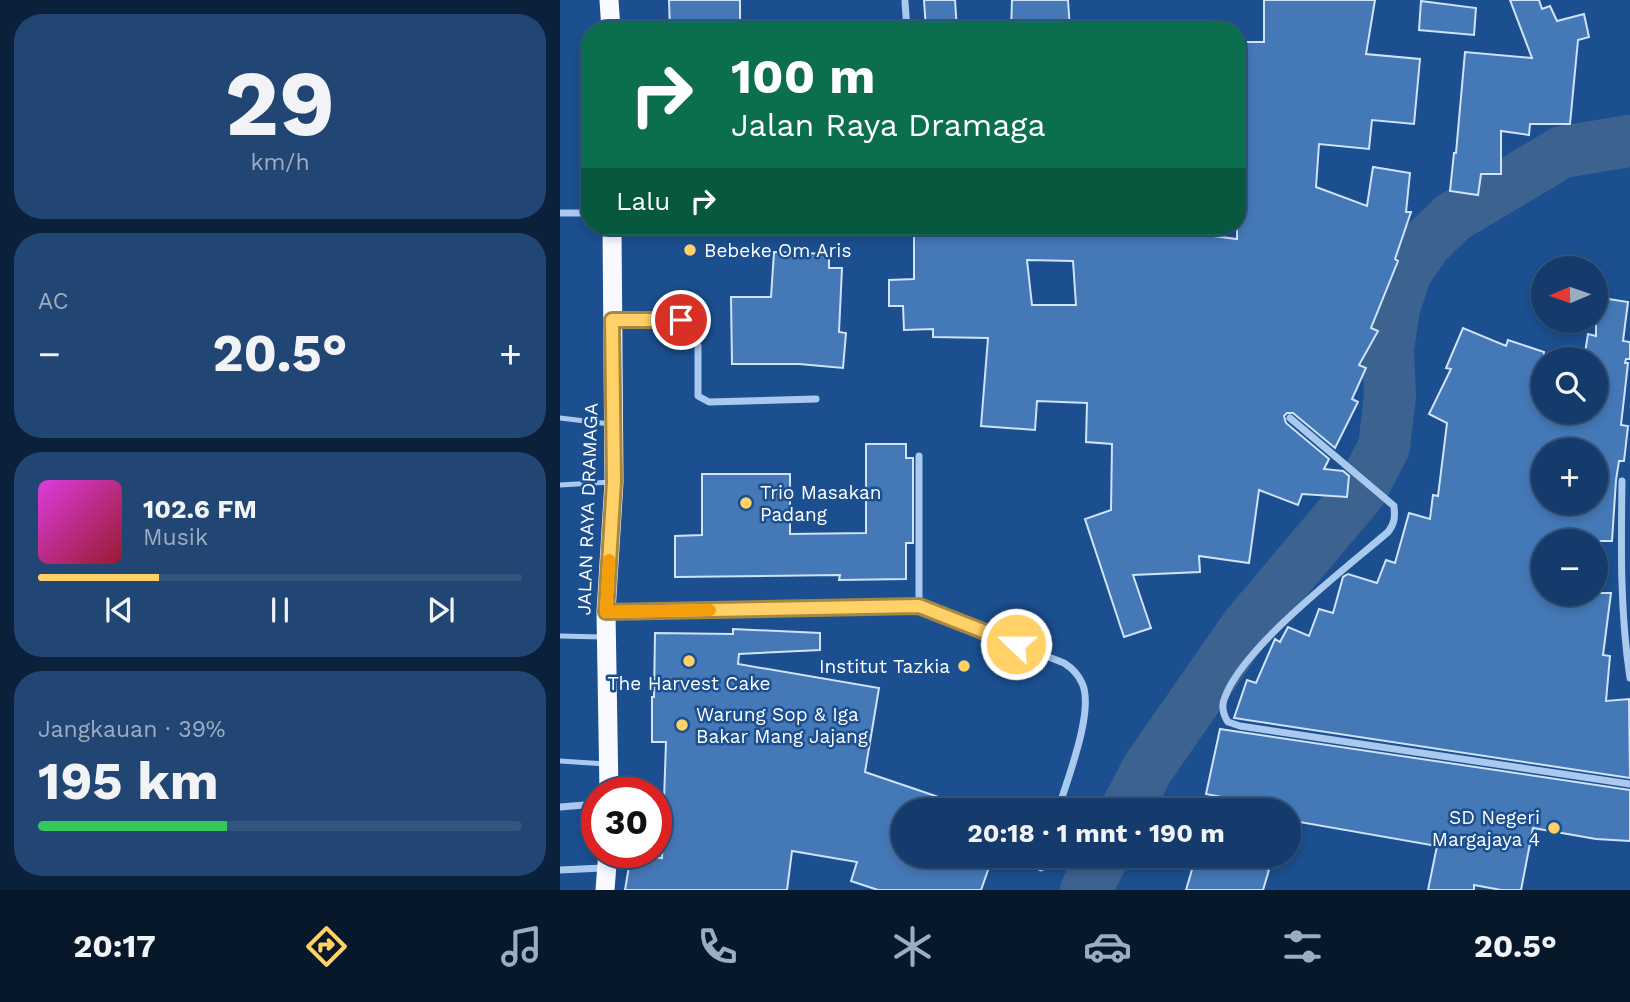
<!DOCTYPE html>
<html lang="id">
<meta charset="utf-8">
<style>
:root{--surface:#143b6b;--page:#214673;--text:#f1f3f6;--muted:#9dadc1;--line:#33557e;--accent:#ffd166}
body{margin:0;font-family:"Work Sans",sans-serif;background:var(--page);color:var(--text);height:100vh;display:flex;flex-direction:column;font-size:26px;white-space:nowrap}
*{box-sizing:border-box;margin:0}
p{font-size:23px;color:var(--muted)}
.icon{flex:none;width:38px;height:38px;fill:none;stroke:currentColor;stroke-width:2;stroke-linecap:round;stroke-linejoin:round}
.map{position:relative;flex:1;overflow:hidden}
.details{display:flex;flex-direction:column;gap:14px;padding:14px;background:#0b203b;width:560px}
.details>*{flex:none}
.hud{position:absolute;left:21px;top:21px;width:665px;height:214px;border-radius:28px;box-shadow:0 4px 10px #0003,0 0 0 2px var(--line);background:#0b6e4f;color:#fff;overflow:hidden}
.needle{width:46px;rotate:268deg}
.fabs{position:absolute;left:971px;top:256px;display:grid;gap:14px}
.fabs a{display:grid;place-items:center;width:77px;height:77px;border-radius:50%;background:var(--surface);box-shadow:0 4px 10px #0003,0 0 0 2px var(--line);font-size:35px}
.speed{position:absolute;left:21px;top:777px;display:flex;gap:14px;font-size:35px;font-weight:700;text-align:center}
.speed>*{display:grid;place-content:center;width:91px;height:91px;border-radius:50%;background:var(--surface);box-shadow:0 4px 10px #0003,0 0 0 2px var(--line);line-height:1}
.speed .limit{border:10px solid #d22;background:#fff;color:#111}
.pin{position:absolute;display:grid;place-items:center;width:60px;height:60px;color:#fff;margin:-30px;border:4px solid #fff;border-radius:50%;box-shadow:0 2px 7px #0007}
.me{position:absolute;width:77px;margin:-38px;rotate:292deg;stroke-linejoin:round;filter:drop-shadow(0 0 5px #0008)}
.turn{display:flex;align-items:center;gap:24px;height:147px;padding:0 35px;font-size:32px}
.turn .icon{width:91px;height:91px;stroke-width:2.5}
.turn b{display:block;font-size:49px;line-height:60px}
.then{display:flex;align-items:center;height:66px;padding:0 35px;background:#0003;gap:14px;font-size:26px}
.big{font-size:52px;font-weight:700;line-height:1.1}
.details .tile{flex:1;display:flex;flex-direction:column;justify-content:center;gap:10px;min-width:0;padding:0 24px;border-radius:28px;background:var(--page)}
.details .dial{align-items:center;gap:0}
.dial b{font-size:91px;line-height:1}
.song{display:flex;align-items:center;gap:21px}
.cover{width:84px;height:84px;border-radius:10px;background:linear-gradient(135deg,hsl(300 70% 55%),hsl(350 70% 35%))}
.played{height:7px;border-radius:4px;background:linear-gradient(90deg,var(--accent) 25%,var(--line) 25%)}
.keys{display:flex;justify-content:space-around;direction:ltr}
.heat{display:flex;justify-content:space-between;align-items:center;font-size:38px;direction:ltr}
.charge{height:10px;border-radius:5px;background:linear-gradient(90deg,#34c759 39%,var(--line) 0)}
.trip{position:absolute;left:331px;top:798px;width:410px;height:70px;border-radius:35px;background:var(--surface);box-shadow:0 4px 10px #0003,0 0 0 2px var(--line);font-weight:700;line-height:70px;text-align:center}
.tab-bar{display:flex;height:112px;justify-content:space-around;align-items:center;background:#08182b;color:var(--muted)}
.tab-bar .icon{width:49px;height:49px}
.tab-bar .active{color:var(--accent)}
.tab-bar b{font-size:32px;color:var(--text)}
main{display:flex;flex:1;min-height:0}
.map>svg:first-child{display:block}
</style>
<main>
<section class="details">
<div class="tile dial"><b>29</b><p>km/h</p></div>
<div class="tile"><p>AC</p>
<div class="heat"><a>−</a><b class="big">20.5°</b><a>+</a></div>
</div>
<div class="tile">
<div class="song"><i class="cover"></i><div><b>102.6 FM</b><p>Musik</p></div></div>
<div class="played"></div>
<div class="keys"><svg class="icon" aria-label="previous" viewBox="0 0 24 24"><path d="M18 5L8 12l10 7zM5 5v14"/></svg><svg class="icon" aria-label="pause" viewBox="0 0 24 24"><path d="M8 5v14M16 5v14"/></svg><svg class="icon" aria-label="next" viewBox="0 0 24 24"><path d="M6 5l10 7-10 7zM19 5v14"/></svg></div>
</div>
<div class="tile"><p>Jangkauan · 39%</p><b class="big">195 km</b><div class="charge"></div></div>
</section>
<div class="map">
<svg width="1070" height="890" viewBox="0 0 1070 890">
<rect width="100%" height="100%" fill="#1b4f8f"/>
<g fill="none" stroke-linecap="round" stroke-linejoin="round">
<path stroke="#3c6290" stroke-width="52" d="M566,810L588,768L686,627L801,491L824,447L830,396L828,349L834,308L846,272L866,243L893,217L1002,152L1070,141
M526,890L543,856"/>
</g>
<path fill="#4478b7" stroke="#cfe3fa" stroke-width="2" fill-rule="evenodd" d="M109,0H180V30H110Z
M364,0H395L397,30H366Z
M452,0H508L510,30H451Z
M704,0H815L806,54L860,59L854,124L812,120L809,149L759,144L756,187L807,206L813,167L850,173L846,212H851L835,259L838,261L811,328L818,331L799,365L806,368L792,399L798,402L775,448L733,413H727L724,416L726,423L769,459L764,469L783,471L789,476L787,497L742,494L738,505L699,490L689,563L639,556L640,572L573,575L591,628L564,637L525,519L551,510L552,444L526,442L527,403L477,401L475,430L421,426L428,338L373,337V329L344,330L343,306H329V280L354,279V227L591,233L592,228L677,239V42H704ZM467,260L513,261L516,305H472Z
M950,0H979L982,9L990,6L997,21L1024,14L1029,37L1018,40L1010,124H970L969,135L941,131V174H921L918,195L890,191L894,153H896L905,52L972,58Z
M861,1L916,8L914,35L859,30Z
M214,252L269,254V268H282L279,332L286,333L283,368L239,364H172L171,297H211Z
M1036,297L1068,302L1063,341L1070,342V359H1066L1065,363H1068L1061,425L1068,426L1064,461H1059L1056,480L1052,541H995L984,538V593H1051L1043,655L1050,656L1046,701L1069,699L1070,778L674,718L687,680L696,683L715,639L720,642L728,627L749,636L759,609L773,613L783,577L788,574L817,583L826,560L835,563L849,513L870,519L873,495L878,496L887,423L869,414L891,369L886,368L903,328L946,346L948,340L984,352V411H1036V359H1024L1028,334L1036,336ZM984,450H1036V502H984Z
M306,444H346V458H353V543H346V579L279,580L280,575L115,577V536L142,535V474H230V534L306,533Z
M173,629L260,633V650L179,654L178,664L319,688L305,772L405,806V810H343V856H433L421,890H318L291,881L297,862L232,851L227,890H65L71,854L102,858L106,742H92V697H94L95,633L173,634Z
M660,729L1070,790V841L1036,839L973,828L961,890H941L914,885V890H868L877,846L728,820V810L646,794Z
M636,856H661L709,870L703,890H626Z"/>
<g fill="none" stroke-linecap="round" stroke-linejoin="round">
<path stroke="#a9c9ee" stroke-width="5" d="M0,418L50,424
M0,485L51,482
M0,636L42,637
M0,761L46,764"/>
<path stroke="#a9c9ee" stroke-width="7" d="M345,2L347,30
M0,213H30
M56,320L121,321L129,324L138,346V396L149,402L256,399
M730,418L834,506C835,517 835,523 828,532C785,569 684,646 665,697C661,705 663,715 668,722L680,726L1070,784
M359,456V606
M1062,481C1061,546 1060,613 1070,678
M47,612L359,606L504,663C512,668 518,674 522,683C535,710 507,780 498,810
M0,807L37,804
M481,868L485,856
M0,870L43,868"/>
<path stroke="#f8faff" stroke-width="19" d="M49,0L51,30
M49,793L46,612L54,482L52,226
M45,890L48,852"/>
</g>
<g fill="none" stroke-linecap="round" stroke-linejoin="round">
<defs>
<path id="route" d="M121,320H52L54,482L46,612L359,606L456,644"/>
</defs>
<use href="#route" stroke="#a68842" stroke-width="18"/>
<use href="#route" stroke="#ffd166" stroke-width="12"/>
<path stroke="#f59e0b" stroke-width="12" d="M49,560L46,612L150,610"/>
</g>
<g fill="#ffd166" stroke="#1b4f8f" stroke-width="2.5">
<circle cx="130" cy="250" r="7"/>
<circle cx="186" cy="503" r="7"/>
<circle cx="129" cy="661" r="7"/>
<circle cx="404" cy="666" r="7"/>
<circle cx="122" cy="725" r="7"/>
<circle cx="994" cy="828" r="7"/>
</g>
<g text-anchor="middle" stroke-width="5" stroke-linejoin="round" paint-order="stroke">
<g font-size="19" fill="#fff" stroke="#1b4f8f" text-anchor="start">
<text x="144" y="257">Bebeke Om Aris</text>
<text x="200" y="499">Trio Masakan<tspan x="200" dy="22">Padang</tspan></text>
<text x="390" y="673" text-anchor="end">Institut Tazkia</text>
<text x="129" y="690" text-anchor="middle">The Harvest Cake</text>
<text x="136" y="721">Warung Sop &amp; Iga<tspan x="136" dy="22">Bakar Mang Jajang</tspan></text>
<text x="980" y="824" text-anchor="end">SD Negeri<tspan x="980" dy="22">Margajaya 4</tspan></text>
</g>
<g font-size="19" fill="#fff" stroke="#1b4f8f">
<text transform="translate(27 509) rotate(-88)" y="7">JALAN RAYA DRAMAGA</text>
</g>
</g>
</svg>
<div class="fabs">
<a><svg class="needle" viewBox="-14 -14 28 28"><path d="M0-13l5 13h-10z" fill="#e53935"/><path d="M0 13l5-13h-10z" fill="#9dadc1"/></svg></a>
<a><svg class="icon" aria-label="search" viewBox="0 0 24 24"><circle cx="10" cy="10" r="6"/><path d="M15 15l6 6"/></svg></a>
<a>+</a>
<a>−</a>
</div>
<div class="speed"><div class="limit">30</div></div>
<div class="pin" style="left:121px;top:320px;background:#d93025"><svg class="icon" aria-label="arrive" viewBox="0 0 24 24"><path d="M6 21V4h12l-3 4 3 4H6"/></svg></div>
<svg class="me" style="left:456px;top:644px" viewBox="-20 -20 40 40"><circle r="17" fill="#ffd166" stroke="#fff" stroke-width="3"/><path d="M0-11L8 9 0 5-8 9z" fill="#fff"/></svg>
<div class="trip">20:18 · 1 mnt · 190 m</div>
<div class="hud">
<div class="turn"><svg class="icon" aria-label="right" viewBox="0 0 24 24"><path d="M7 20v-9h11M14 6l5 5-5 5"/></svg><div><b>100 m</b>Jalan Raya Dramaga</div></div>
<div class="then">Lalu<svg class="icon" aria-label="right" viewBox="0 0 24 24"><path d="M7 20v-9h11M14 6l5 5-5 5"/></svg></div>
</div>
</div>
</main>
<nav class="tab-bar">
<b>20:17</b>
<svg class="icon active" aria-label="directions" viewBox="0 0 24 24"><path d="M12 3l9 9-9 9-9-9zM9 14v-3h6M13 9l2 2-2 2"/></svg>
<svg class="icon" aria-label="music" viewBox="0 0 24 24"><path d="M9 18V5l10-2v13"/><circle cx="6" cy="18" r="3"/><circle cx="16" cy="16" r="3"/></svg>
<svg class="icon" aria-label="phone" viewBox="0 0 24 24"><path d="M5 4h4l2 5-3 2q2 4 5 5l2-3 5 2v4C11 20 4 13 5 4z"/></svg>
<svg class="icon" aria-label="climate" viewBox="0 0 24 24"><path d="M12 3v18M4 7l16 10M4 17L20 7"/></svg>
<svg class="icon" aria-label="car" viewBox="0 0 24 24"><path d="M5 17H2v-5l4-1 3-4h7l3 4 3 1v5h-3M9 17h6M6 11h13"/><circle cx="7" cy="17" r="2"/><circle cx="17" cy="17" r="2"/></svg>
<svg class="icon" aria-label="filters" viewBox="0 0 24 24"><path d="M4 7h16M4 17h16"/><circle cx="9" cy="7" r="2"/><circle cx="15" cy="17" r="2"/></svg>
<b>20.5°</b>
</nav>
